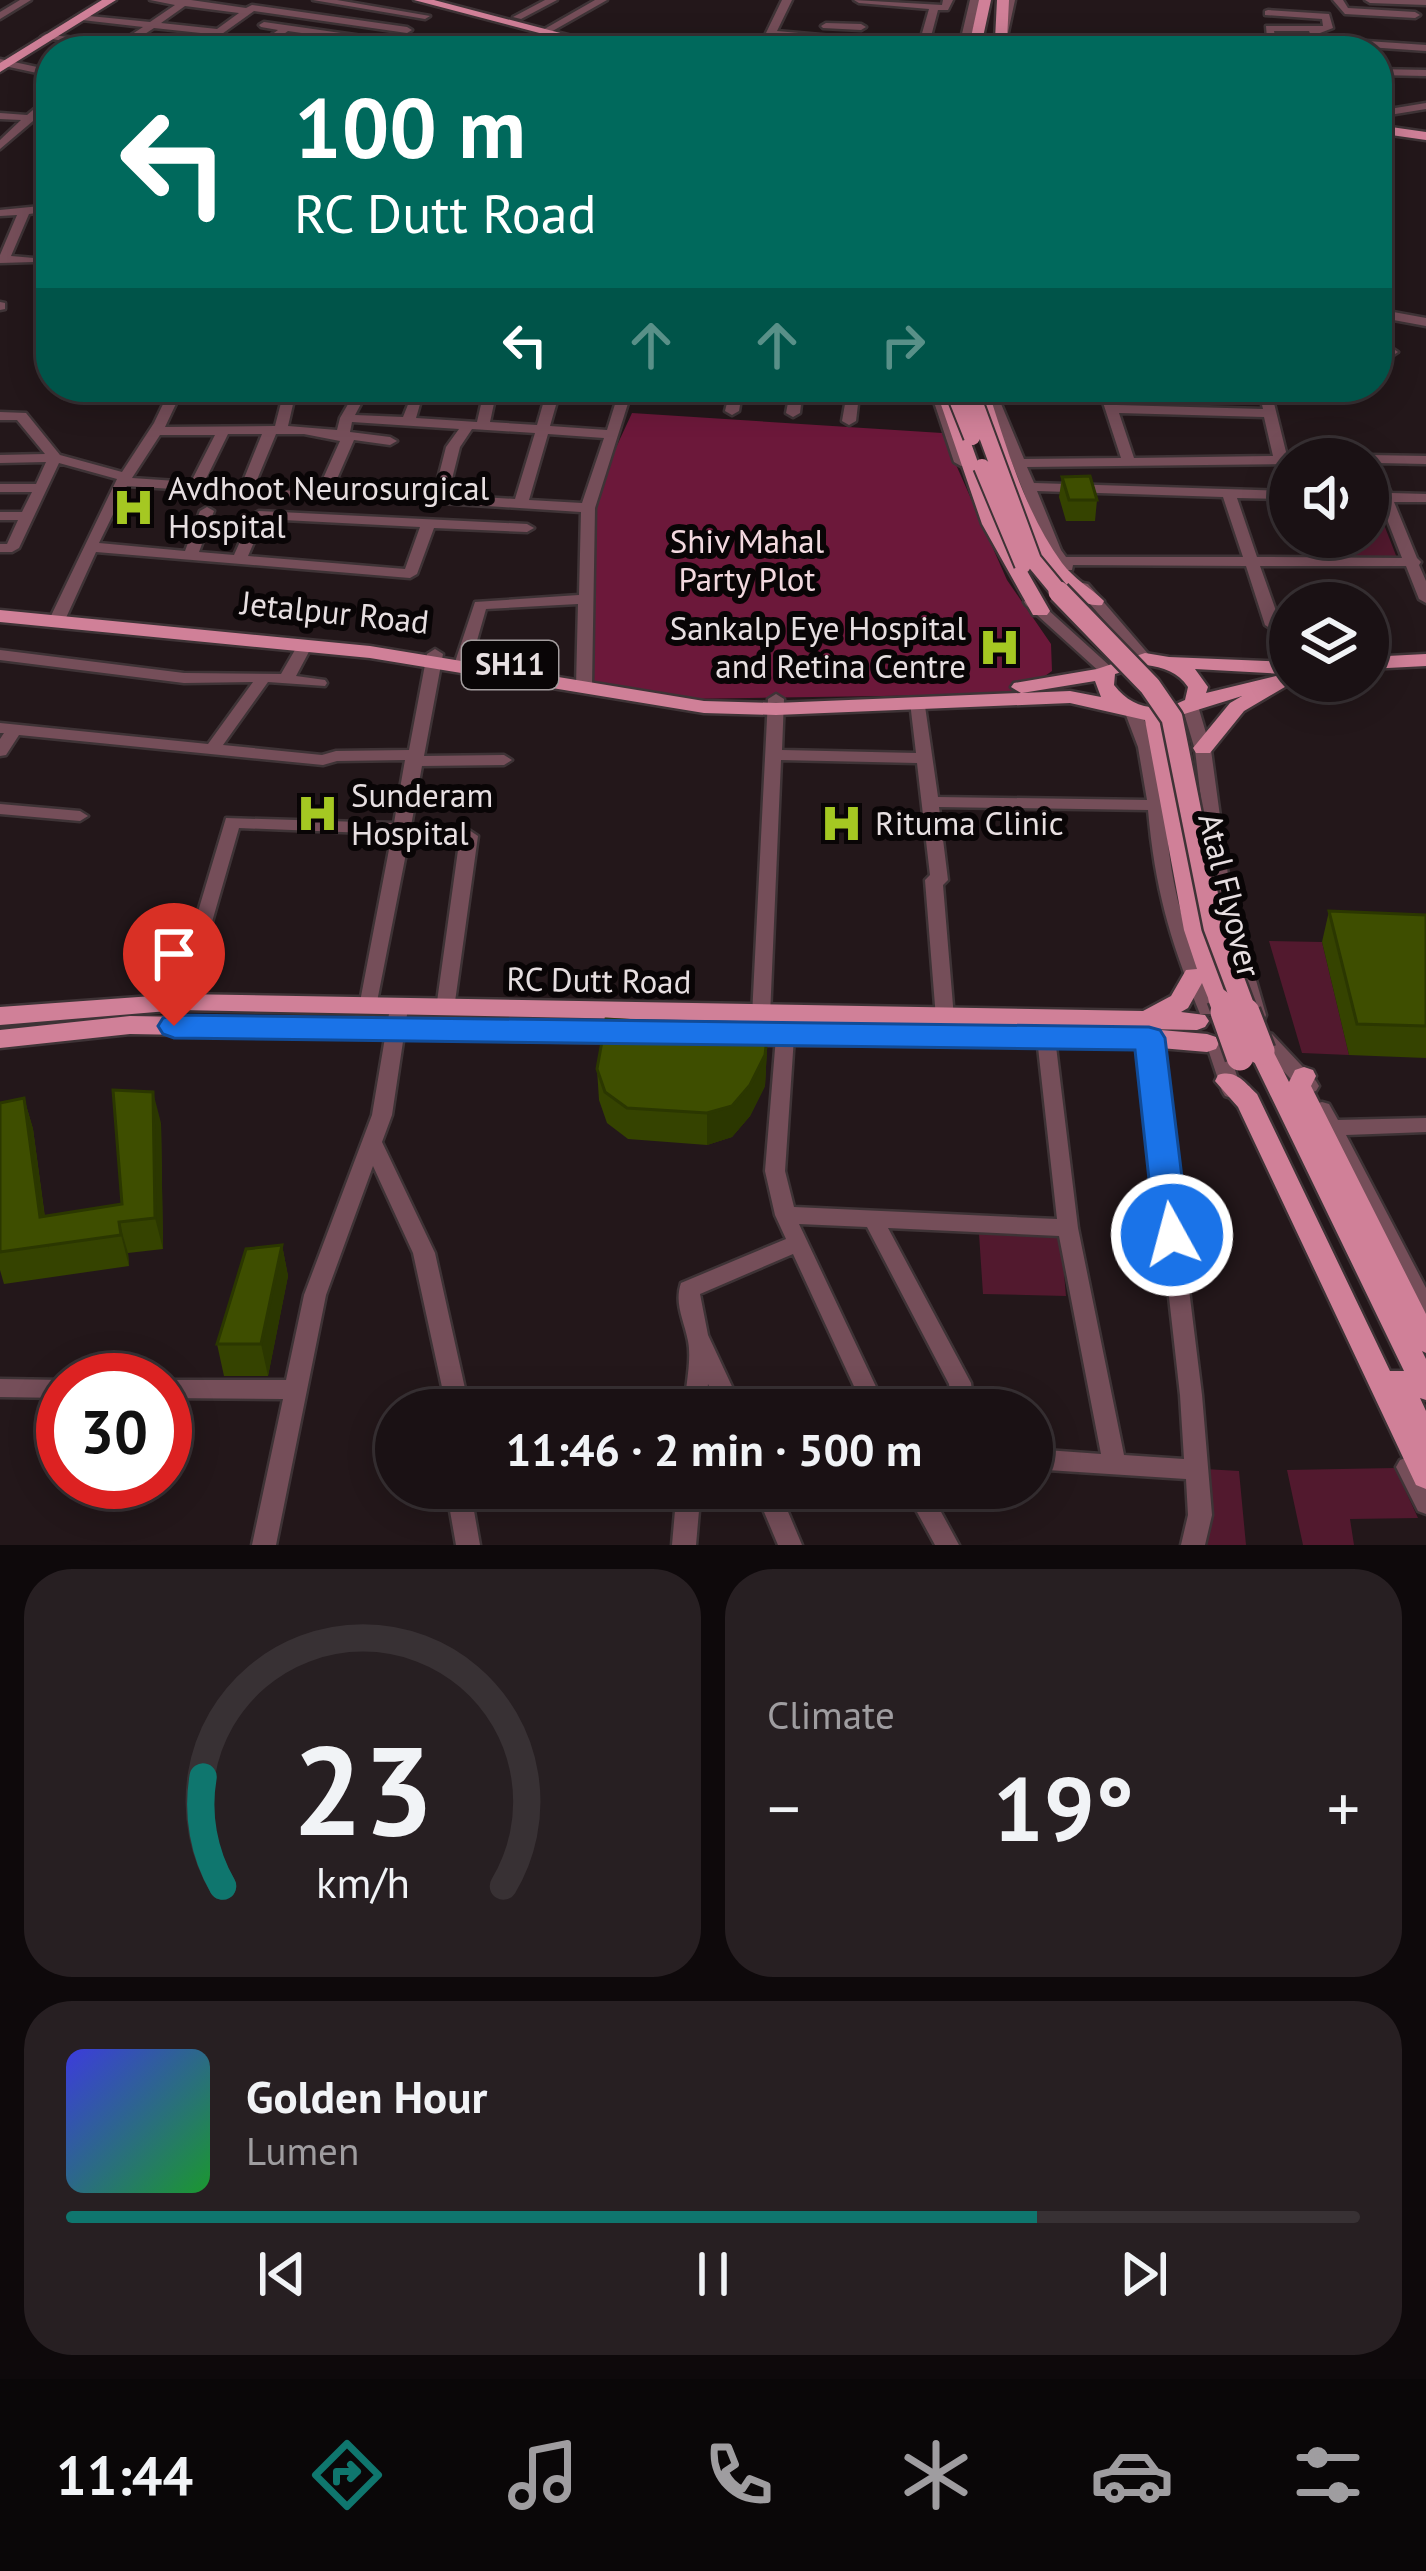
<!DOCTYPE html>
<meta charset="utf-8">
<style>
:root{--surface:#1a1114;--page:#271f22;--text:#f1f3f6;--muted:#9f9da0;--line:#383134;--accent:#0f766e}
body{margin:0;font-family:"PT Sans",sans-serif;background:var(--page);color:var(--text);height:100vh;display:flex;flex-direction:column;font-size:45px;white-space:nowrap}
*{box-sizing:border-box;margin:0}
p{font-size:39px;color:var(--muted)}
.icon{flex:none;width:66px;height:66px;fill:none;stroke:currentColor;stroke-width:2;stroke-linecap:round;stroke-linejoin:round}
.map{position:relative;height:1545px;overflow:hidden}
.details{display:flex;flex-direction:column;gap:24px;padding:24px;background:#0e090b;flex:1}
.details>*{flex:none}
.banner{position:absolute;left:36px;top:36px;width:1356px;height:366px;border-radius:48px;box-shadow:0 6px 30px #0003,0 0 0 3px var(--line);background:#00695c;color:#fff;overflow:hidden}
.fabs{position:absolute;left:1269px;top:438px;display:grid;gap:24px}
.fabs a{display:grid;place-items:center;width:120px;height:120px;border-radius:50%;background:var(--surface);box-shadow:0 6px 30px #0003,0 0 0 3px var(--line);font-size:60px}
.speed{position:absolute;left:36px;top:1353px;display:flex;gap:24px;font-size:60px;font-weight:700;text-align:center}
.speed>*{display:grid;place-content:center;width:156px;height:156px;border-radius:50%;background:var(--surface);box-shadow:0 6px 30px #0003,0 0 0 3px var(--line);line-height:1}
.speed .limit{border:18px solid #d22;background:#fff;color:#111}
.pin{position:absolute;display:grid;place-items:center;width:102px;height:102px;color:#fff;margin:-123px -51px;border-radius:50% 50% 50% 0;rotate:-45deg;box-shadow:0 0 12px #0007}
.pin .icon{rotate:45deg}
.me{position:absolute;width:132px;margin:-66px;rotate:353deg;stroke-linejoin:round;filter:drop-shadow(0 0 9px #0008)}
.turn{display:flex;align-items:center;gap:42px;height:252px;padding:0 60px;font-size:54px}
.turn .icon{width:156px;height:156px;stroke-width:2.5}
.turn b{display:block;font-size:84px;line-height:102px}
.lanes{display:flex;align-items:center;height:114px;padding:0 60px;background:#0003;justify-content:center;gap:60px;direction:ltr}
.lanes .off{opacity:.35}
.big{font-size:90px;font-weight:700;line-height:1.1}
.details .widget{flex:1;display:flex;flex-direction:column;justify-content:center;gap:18px;min-width:0;padding:0 42px;border-radius:48px;background:var(--page)}
.details .dial{align-items:center;gap:0}
.dial svg{height:312px;overflow:visible;fill:none;stroke:var(--line);stroke-width:7;stroke-linecap:round;text-anchor:middle}
.dial text{fill:var(--text);stroke:none}
.song{display:flex;align-items:center;gap:36px}
.cover{width:144px;height:144px;border-radius:18px;background:linear-gradient(135deg,hsl(240 70% 55%),hsl(130 70% 35%))}
.played{height:12px;border-radius:6px;background:linear-gradient(90deg,var(--accent) 75%,var(--line) 75%)}
.keys{display:flex;justify-content:space-around;direction:ltr}
.heat{display:flex;justify-content:space-between;align-items:center;font-size:66px;direction:ltr}
.details .tiles{flex:1;display:grid;gap:24px;grid-template-columns:1fr 1fr}
.widget:last-child{grid-column:span 2}
.trip{position:absolute;left:375px;top:1389px;width:678px;height:120px;border-radius:60px;background:var(--surface);box-shadow:0 6px 30px #0003,0 0 0 3px var(--line);font-weight:700;line-height:120px;text-align:center}
.tab-bar{display:flex;height:192px;justify-content:space-around;align-items:center;background:#0a0708;color:var(--muted)}
.tab-bar .icon{width:84px;height:84px}
.tab-bar .selected{color:var(--accent)}
.tab-bar b{font-size:54px;color:var(--text)}
.map>svg:first-child{display:block}
</style>
<div class="map">
<svg width="1426" height="1545" viewBox="0 0 1426 1545">
<rect width="100%" height="100%" fill="#23171a"/>
<path fill="#52192e" d="M1368,499H1374L1397,558L1349,557L1343,537H1368Z
M1269,941L1322,942L1349,1055L1302,1053Z
M979,1234L1061,1238L1066,1296L983,1294Z
M1395,1468L1418,1518L1350,1519L1354,1545H1303L1287,1470Z
M1205,1469L1239,1471L1246,1545H1200Z"/>
<path fill="#6c183a" d="M632,413L942,433L1007,580L1051,644L1052,671L1019,694L685,699L582,680L588,508Z"/>
<g fill="none" stroke-linecap="round" stroke-linejoin="round">
<defs>
<path id="minor" d="M20,0H31L0,19V12Z
M150,0H191L246,8L252,5L407,27L412,30L407,33L254,11L198,51H187L210,34L154,28L119,51L41,37L46,34L117,44L143,27L82,20L79,19V15L150,22L175,5ZM185,6L239,13L217,29L161,23Z
M313,0H337L430,16L425,19Z
M545,0H557L521,19L513,17Z
M595,0H607L549,33L541,31Z
M782,0H792L777,31L919,44L929,9L859,3L854,0L942,5L943,0H953L948,10H938L929,44L951,49L936,51L768,35L766,33Z
M970,0H980L968,51H958Z
M1005,0H1015L1004,51H994Z
M1333,0H1343L1348,8L1415,12L1420,15L1415,18L1345,14Z
M1365,0H1426V5L1370,3Z
M1268,10L1329,14L1333,28L1320,33L1322,38L1426,45V51L1324,44L1325,51H1317L1309,31H1274L1278,51H1268L1266,26H1323L1322,19L1265,15V11Z
M264,22L390,40L395,43L390,46L288,31L260,51H249L278,30L261,27L259,25Z
M826,23L861,24L866,27L861,30L823,28L821,26Z
M301,42L341,48L346,51L298,47L296,45Z
M0,59L51,70V76L0,65Z
M1377,69L1426,70V76L1377,75Z
M51,95V104L39,115L51,116V122L33,121L0,149V140L21,120L0,119V113L27,115Z
M1426,103V109L1377,117V111Z
M51,205V211L29,214L11,256L34,258V262L0,263V255L17,215L0,216V210Z
M51,291V308L42,309L40,306L47,292Z
M0,302L5,303V309L0,310Z
M1377,309L1426,318V326L1377,317Z
M1377,347L1392,348L1398,352L1392,356L1377,355Z
M61,387H73L72,390L168,392L170,387H246L240,391H182L165,427L275,426L285,387H297L288,426L337,430L340,418L358,387H370L355,415L403,417L415,387H425L416,418L477,422L485,387H540V389L629,394L630,397L595,508L592,686L584,691L576,686L578,604L486,609L470,665L462,670L454,665L475,602L579,595L581,512L319,495L317,492L340,441L304,434H276L254,487L293,491V497L127,486L99,543L185,551L200,511L207,507L214,511L199,552L234,555L252,515L259,511L527,524L534,528L527,532L434,528L417,574L410,578L96,552L65,620L57,625L52,623L49,620L117,479L59,463L19,548L12,552H0V544H7L18,520H0V512H22L32,492H0V484H36L46,462L0,463V455L45,454L17,420H0V412L26,413L60,455L122,472L154,423L165,400L64,398L58,394ZM496,394L545,397L537,425L490,422ZM558,398L616,401L607,430L550,426ZM352,422L459,429L446,447L434,494L333,488L354,440L390,445L397,441L390,437L350,432ZM472,429L535,433L515,499L448,495L460,447ZM228,434H262L241,486L204,483ZM548,434L604,438L582,503L529,500ZM160,435H215L191,482L132,478ZM264,519L420,527L405,569L248,556Z
M731,387H743L739,411L732,415L725,411Z
M791,387H803L800,413L793,417L786,413Z
M848,387H860L856,421L849,425L842,421Z
M929,387H941L968,462L966,465L961,466L954,462Z
M982,387H994L1024,459L1121,458L1098,387H1110L1117,405L1263,409L1258,387H1270L1287,456L1296,459H1290V464L1027,467L1034,483L1290,491V499L1237,498L1257,557L1402,558L1380,501H1368V493H1377L1368,471V459H1361L1368,455L1426,456V464L1378,463L1391,493L1426,494V502H1394L1417,558L1421,562L1419,565L1426,581V603L1419,599L1406,566H1260L1281,625L1273,630L1265,625L1246,566L1073,565L1072,570H1062L1047,551ZM1119,413L1264,417L1273,456L1134,458ZM1037,491L1223,497L1243,557H1066L1061,550Z
M1083,583L1088,584L1150,656L1153,659L1150,662H1140L1078,590L1076,587Z
M1031,598L1036,599L1111,667L1114,670L1111,673H1101L1026,605L1024,602L1026,599Z
M304,641L312,646L296,676L325,680L327,683L325,686L268,682L223,745L322,755L336,751L409,750L427,654L435,649L443,654L424,756L504,755L512,760L504,765L422,766L411,826L413,829L410,833L375,1012H361L359,1007L392,834L239,828L189,1002L187,1007H173L171,1002L226,818L394,823L405,760L337,761L323,765L19,735L6,755L0,756V739L4,733H0V723L208,744L253,682L184,683L0,660V650L184,673L281,674L299,643Z
M776,694L784,699L782,750L916,753L910,702L912,699H924L938,797L1147,800L1138,747L1124,710L1132,705L1138,707C1167,761 1162,823 1174,883C1182,926 1200,968 1216,1009L1214,1014H1200L1198,1009C1169,937 1155,888 1148,810L939,807L948,880L943,885L954,1018L952,1023H938L936,1018L925,880L930,875L917,763L781,760L770,1016L768,1021H754L752,1016L768,699Z
M1190,701L1198,706L1211,750L1230,890L1266,1015L1264,1020H1250L1248,1015L1212,890L1195,750L1182,706Z
M0,804L80,811L88,816L80,821L0,814Z
M469,830L478,836L454,1009L452,1014H438L436,1009L460,836Z
M399,1001L406,1003L408,1008L392,1115L382,1142L435,1253L466,1393L606,1394L614,1397L617,1404L614,1410H447L413,1253L373,1166L326,1295L276,1545H252L283,1399L165,1398L164,1380H286L304,1295L372,1115L390,1008L392,1003Z
M785,1030L792,1032L794,1037L785,1171L794,1207L1057,1219L1037,1038L1039,1033H1053L1055,1038L1078,1228L1124,1455L1184,1459L1180,1395L1140,1038L1142,1033H1156L1158,1038L1202,1395L1212,1515L1205,1545H1181L1188,1515L1186,1479L1032,1469V1449L1101,1454L1059,1236L888,1228L971,1383L974,1410H952L949,1384L867,1227L799,1224L887,1410H865L793,1254L700,1294L708,1335L743,1410H721L708,1384L706,1410H684C685,1389 692,1361 688,1341C684,1320 674,1304 681,1283L786,1239L775,1215L765,1171L776,1037L778,1032Z
M1265,1032L1272,1034L1316,1081L1319,1086L1316,1091L1309,1093L1302,1091L1258,1044L1255,1039L1258,1034Z
M1218,1042L1225,1044L1228,1049L1242,1091L1239,1096L1232,1098L1225,1096L1222,1091L1208,1049L1211,1044Z
M1322,1102L1329,1104L1338,1120L1426,1118V1132L1346,1135L1426,1288V1318L1418,1315L1312,1109L1315,1104Z
M0,1379L63,1380V1398L0,1397Z
M1408,1457L1416,1460L1426,1480V1514L1418,1511L1396,1467L1400,1460Z
M446,1488H470L480,1545H456Z
M677,1488H701L696,1545H672Z
M754,1488H778L802,1545H778Z
M904,1488H928L959,1545H935Z"/>
<path id="major" d="M102,0H116L0,72V63Z
M414,0H434L629,51H608Z
M979,0H991L980,51H968Z
M997,0H1009L1007,40L1001,44L995,40Z
M1377,125L1426,132V140L1377,133Z
M935,387H951L1000,524L1050,611L1047,615H1033L982,524Z
M971,387H987C1006,446 1025,512 1062,563C1074,579 1091,588 1104,601L1102,605C1037,612 986,436 971,387Z
M0,610L370,646L704,701L776,703L1021,693L1011,687L1014,683L1097,669L1145,653L1169,657L1290,662V681H1295L1244,711L1210,753H1196L1193,748L1230,703L1242,696L1165,720L1206,930L1231,999L1227,1005H1211L1202,983L1188,1008L1181,1012L1205,1015L1209,1021L1205,1027L1197,1030L180,1010L0,1025V1007L180,994L1143,1011L1171,996L1186,970L1197,969L1184,930L1145,720L1070,703L776,715L704,713L370,658L0,622ZM1146,665C1163,667 1178,672 1188,687L1185,700C1158,713 1132,709 1114,685L1115,674ZM1195,669L1284,674L1206,693L1208,687ZM1095,681L1101,697L1070,691L1022,693Z
M1426,654V666L1368,669V657Z
M130,1016L631,1025L640,1028L643,1034L640,1040L631,1043L130,1034L0,1048V1030Z
M740,1027L1149,1029L1207,1034L1216,1037L1219,1043L1216,1049L1207,1052L1149,1047L740,1045L731,1042L728,1036L731,1030Z
M1261,1042L1270,1045L1289,1082L1295,1070L1304,1067L1313,1070L1316,1076L1311,1086L1426,1314V1353L1422,1351L1426,1359V1400L1420,1398L1426,1411V1489L1416,1485L1238,1107L1215,1081L1218,1075C1236,1069 1245,1083 1257,1094L1390,1371H1404L1249,1051L1252,1045Z"/>
</defs>
<use href="#minor" stroke="#3e3336" stroke-width="5"/>
<use href="#major" stroke="#3e3336" stroke-width="5"/>
<use href="#minor" fill="#754e59" fill-rule="evenodd"/>
<use href="#major" fill="#d08098" fill-rule="evenodd"/>
<defs>
<path id="major-bridge-far2" d="M952,387L972,437
M969,387L1033,560L1062,595
M982,467L1023,565"/>
<path id="major-bridge-far1" d="M1059,592L1150,686L1172,718L1214,927L1247,1015
M1219,999L1225,1015"/>
<path id="major-bridge" d="M1224,1012L1240,1057
M1246,1012L1261,1051"/>
</defs>
<use href="#major-bridge-far2" stroke="#3e3336" stroke-width="20" stroke-linecap="butt"/>
<use href="#major-bridge-far1" stroke="#3e3336" stroke-width="26" stroke-linecap="butt"/>
<use href="#major-bridge" stroke="#3e3336" stroke-width="32" stroke-linecap="butt"/>
<use href="#major-bridge-far2" stroke="#d08098" stroke-width="16"/>
<use href="#major-bridge-far1" stroke="#d08098" stroke-width="21"/>
<use href="#major-bridge" stroke="#d08098" stroke-width="27"/>
</g>
<path fill="#354300" d="M1062,477L1097,500L1095,521H1066L1059,497Z
M1329,911L1426,915V1058L1349,1055L1322,942Z
M768,1029L765,1086L750,1116L732,1137L707,1145L628,1139L607,1123L599,1100L597,1069Z
M24,1098L33,1129L45,1217L122,1204L161,1123L163,1249L128,1253L129,1266L4,1284L0,1270V1103Z
M282,1245L288,1276L268,1376H224L217,1344Z"/>
<path fill="#2b3700" d="M768,1029L765,1086L750,1116L732,1137L707,1145V1113Z
M153,1092L161,1123L163,1249L155,1218Z
M24,1098L33,1129L49,1249L40,1217Z
M119,1222L128,1253L129,1266L121,1235Z
M282,1245L288,1276L268,1376L261,1344Z"/>
<path fill="#3e4e00" stroke="#2b3700" stroke-width="3" d="M1090,476L1097,500H1069L1062,477Z
M1329,911L1426,915V1026L1357,1024Z
M606,1019L768,1029L765,1055L750,1085L732,1106L707,1113L627,1108L605,1092L597,1069Z
M113,1090L153,1092L155,1218L119,1222L121,1235L0,1252V1103L24,1098L40,1217L122,1204Z
M282,1245L261,1344H217L246,1249Z"/>
<path fill="#1a73e8" stroke="#114b97" stroke-width="3" d="M174,1015L1149,1027L1160,1030L1165,1038L1189,1235L1184,1244L1172,1249L1160,1244L1155,1235L1135,1050L174,1038L163,1034L158,1026L163,1018Z"/>
<defs>
<symbol id="hospital-bare" viewBox="-9 -9 18 18"><path d="M-5-5h3v3.5h4V-5h3V5h-3V1.5h-4V5h-3Z" fill="#a5c822" stroke="#090506" stroke-width="2.5" paint-order="stroke"/></symbol>
</defs>
<g fill-rule="evenodd">
<use href="#hospital-bare" x="104" y="478" width="59" height="59"/>
<use href="#hospital-bare" x="970" y="618" width="59" height="59"/>
<use href="#hospital-bare" x="288" y="784" width="59" height="59"/>
<use href="#hospital-bare" x="812" y="794" width="59" height="59"/>
</g>
<g text-anchor="middle" stroke-width="12" stroke-linejoin="round" paint-order="stroke">
<rect fill="#090506" stroke="#a49e9f" stroke-width="3" x="462" y="641" width="96" height="48" rx="9"/>
<g font-size="30" font-weight="bold" fill="#e7dfe1">
<text x="510" y="675">SH11</text>
</g>
<g font-size="33" fill="#e7dfe1" stroke="#090506" text-anchor="start">
<text x="168" y="500">Avdhoot Neurosurgical<tspan x="168" dy="38">Hospital</tspan></text>
<text x="966" y="640" text-anchor="end">Sankalp Eye Hospital<tspan x="966" dy="38">and Retina Centre</tspan></text>
<text x="351" y="807">Sunderam<tspan x="351" dy="38">Hospital</tspan></text>
<text x="875" y="835">Rituma Clinic</text>
</g>
<g font-size="33" fill="#f3d9df" stroke="#090506">
<text x="747" y="553">Shiv Mahal<tspan x="747" dy="38">Party Plot</tspan></text>
</g>
<g font-size="33" fill="#e7dfe1" stroke="#090506">
<text transform="translate(335 612) rotate(6)" y="12">Jetalpur Road</text>
<text transform="translate(1230 895) rotate(76)" y="12">Atal Flyover</text>
<text transform="translate(599 980) rotate(1)" y="12">RC Dutt Road</text>
</g>
</g>
</svg>
<div class="fabs">
<a><svg class="icon" aria-label="sound" viewBox="0 0 24 24"><path d="M4 9h4l5-4v14l-5-4H4zM17 9q2 3 0 6"/></svg></a>
<a><svg class="icon" aria-label="layers" viewBox="0 0 24 24"><path d="M12 4l9 5-9 5-9-5zM3 14l9 5 9-5"/></svg></a>
</div>
<div class="speed"><div class="limit">30</div></div>
<div class="pin" style="left:174px;top:1026px;background:#d93025"><svg class="icon" aria-label="arrive" viewBox="0 0 24 24"><path d="M6 21V4h12l-3 4 3 4H6"/></svg></div>
<svg class="me" style="left:1172px;top:1235px" viewBox="-20 -20 40 40"><circle r="17" fill="#1a73e8" stroke="#fff" stroke-width="3"/><path d="M0-11L8 9 0 5-8 9z" fill="#fff"/></svg>
<div class="trip">11:46 · 2 min · 500 m</div>
<div class="banner">
<div class="turn"><svg class="icon" aria-label="left" viewBox="0 0 24 24"><path d="M17 20v-9H6M10 6l-5 5 5 5"/></svg><div><b>100 m</b>RC Dutt Road</div></div>
<div class="lanes"><svg class="icon" aria-label="left" viewBox="0 0 24 24"><path d="M17 20v-9H6M10 6l-5 5 5 5"/></svg><svg class="icon off" aria-label="ahead" viewBox="0 0 24 24"><path d="M12 20V5M6 11l6-6 6 6"/></svg><svg class="icon off" aria-label="ahead" viewBox="0 0 24 24"><path d="M12 20V5M6 11l6-6 6 6"/></svg><svg class="icon off" aria-label="right" viewBox="0 0 24 24"><path d="M7 20v-9h11M14 6l5 5-5 5"/></svg></div>
</div>
</div>
<section class="details">
<div class="tiles">
<div class="widget dial"><svg viewBox="0 0 100 80">
<path d="M14 69A42 42 0 1 1 86 69"/>
<path d="M14 69A42 42 0 0 1 9 41" stroke="#0f766e"/>
<text x="50" y="56" font-size="32" font-weight="700">23</text>
<text x="50" y="72" font-size="11">km/h</text>
</svg></div>
<div class="widget"><p>Climate</p>
<div class="heat"><a>−</a><b class="big">19°</b><a>+</a></div>
</div>
<div class="widget">
<div class="song"><i class="cover"></i><div><b>Golden Hour</b><p>Lumen</p></div></div>
<div class="played"></div>
<div class="keys"><svg class="icon" aria-label="previous" viewBox="0 0 24 24"><path d="M18 5L8 12l10 7zM5 5v14"/></svg><svg class="icon" aria-label="pause" viewBox="0 0 24 24"><path d="M8 5v14M16 5v14"/></svg><svg class="icon" aria-label="next" viewBox="0 0 24 24"><path d="M6 5l10 7-10 7zM19 5v14"/></svg></div>
</div>
</div>
</section>
<nav class="tab-bar">
<b>11:44</b>
<svg class="icon selected" aria-label="directions" viewBox="0 0 24 24"><path d="M12 3l9 9-9 9-9-9zM9 14v-3h6M13 9l2 2-2 2"/></svg>
<svg class="icon" aria-label="music" viewBox="0 0 24 24"><path d="M9 18V5l10-2v13"/><circle cx="6" cy="18" r="3"/><circle cx="16" cy="16" r="3"/></svg>
<svg class="icon" aria-label="phone" viewBox="0 0 24 24"><path d="M5 4h4l2 5-3 2q2 4 5 5l2-3 5 2v4C11 20 4 13 5 4z"/></svg>
<svg class="icon" aria-label="climate" viewBox="0 0 24 24"><path d="M12 3v18M4 7l16 10M4 17L20 7"/></svg>
<svg class="icon" aria-label="car" viewBox="0 0 24 24"><path d="M5 17H2v-5l4-1 3-4h7l3 4 3 1v5h-3M9 17h6M6 11h13"/><circle cx="7" cy="17" r="2"/><circle cx="17" cy="17" r="2"/></svg>
<svg class="icon" aria-label="filters" viewBox="0 0 24 24"><path d="M4 7h16M4 17h16"/><circle cx="9" cy="7" r="2"/><circle cx="15" cy="17" r="2"/></svg>
</nav>
